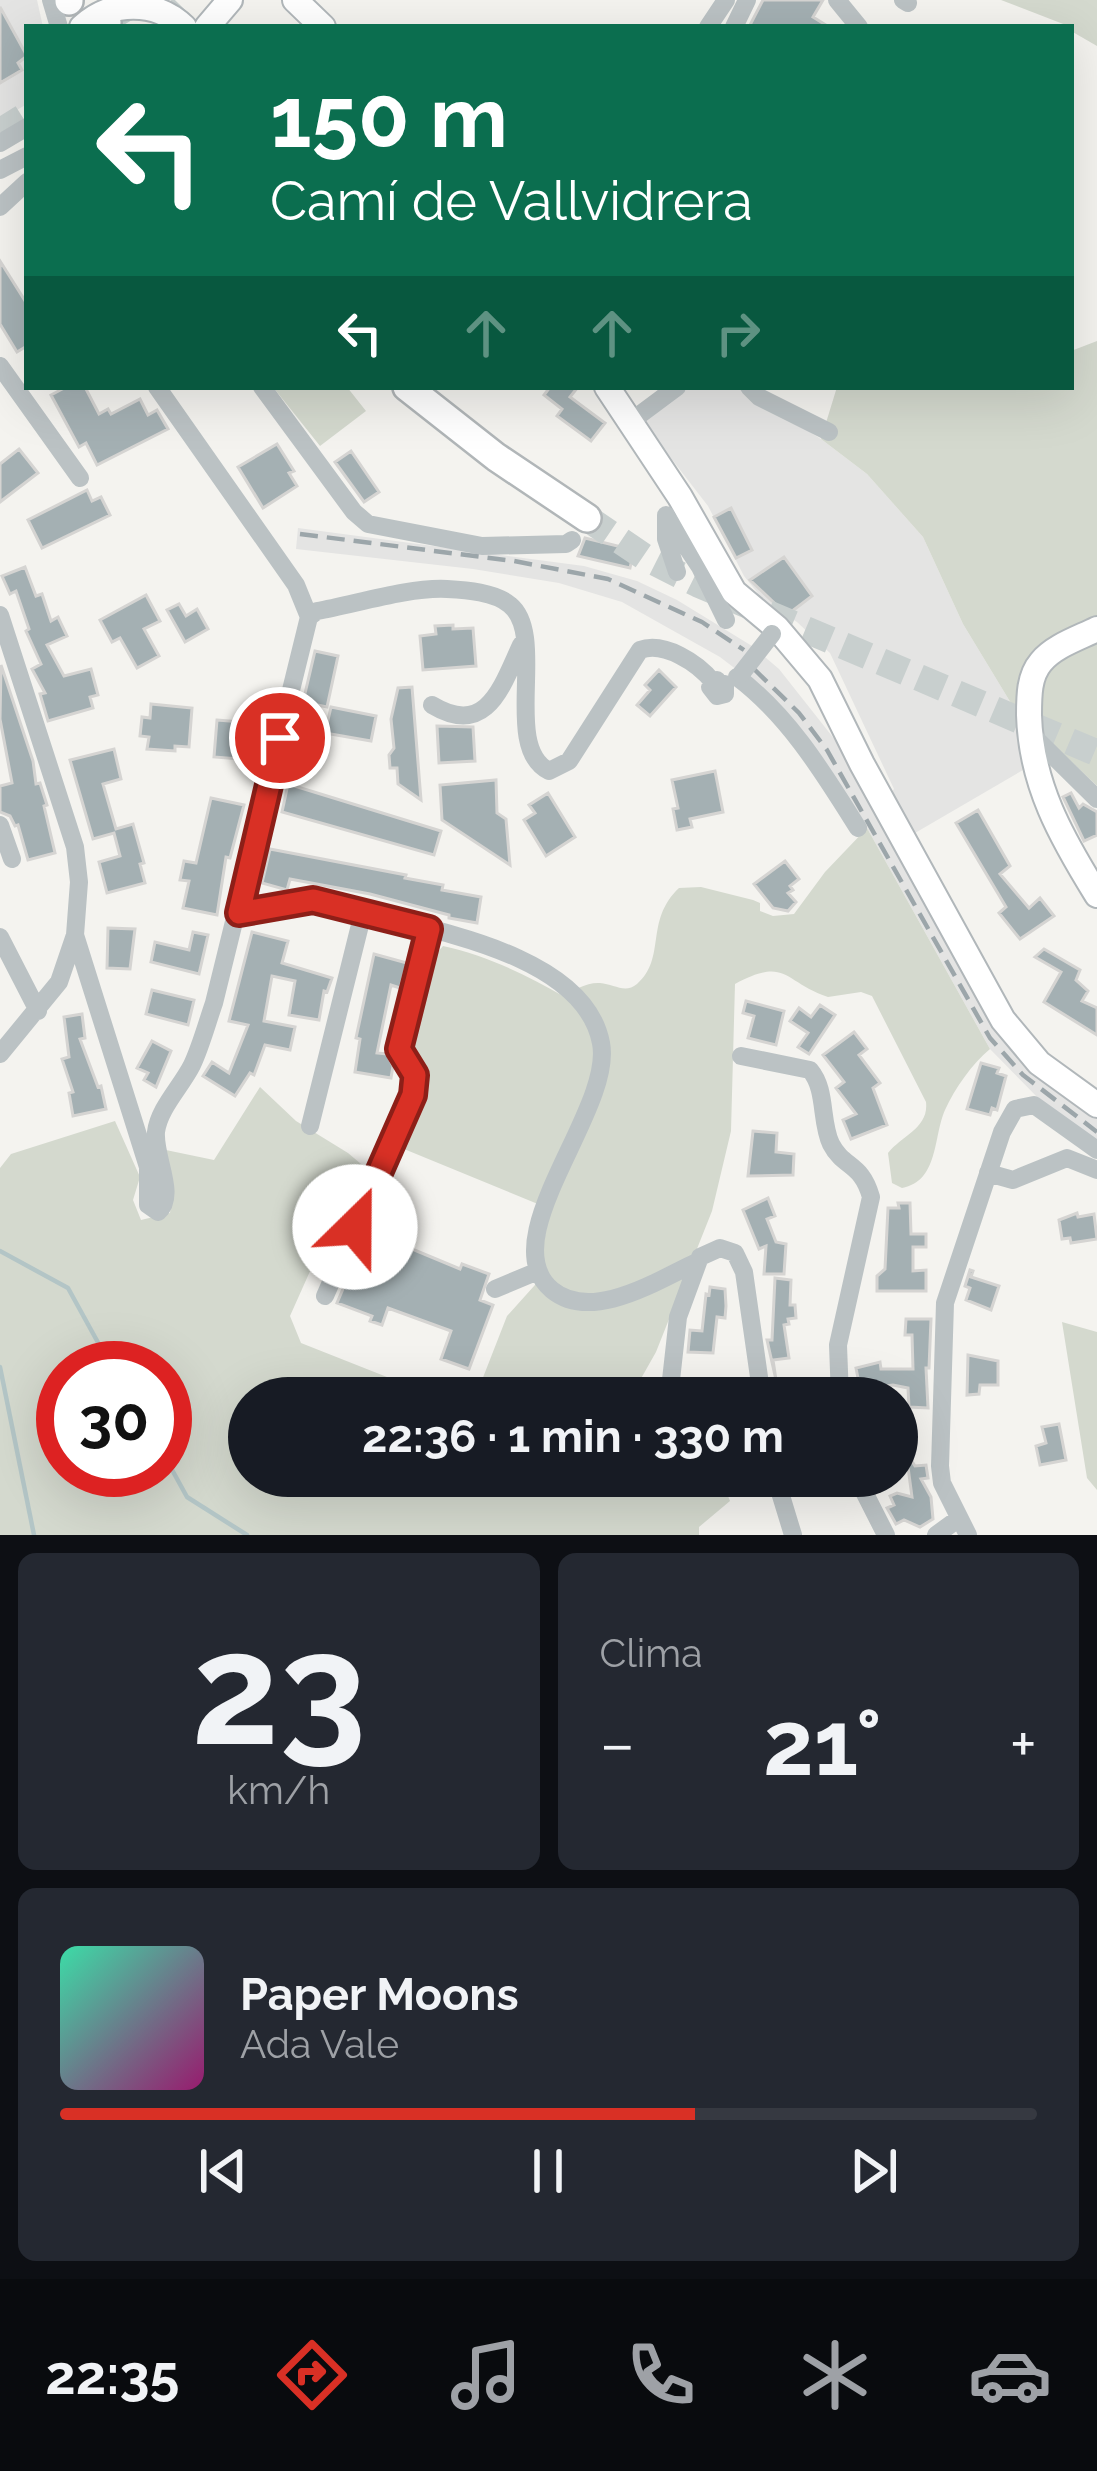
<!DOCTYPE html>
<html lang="es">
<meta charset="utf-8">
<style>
:root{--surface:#171b24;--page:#242831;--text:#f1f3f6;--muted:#9ea1a6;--line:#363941;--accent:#d93025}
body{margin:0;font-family:Raleway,sans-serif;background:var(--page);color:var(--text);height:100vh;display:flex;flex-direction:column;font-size:45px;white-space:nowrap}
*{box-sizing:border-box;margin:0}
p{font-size:39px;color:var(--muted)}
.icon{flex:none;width:66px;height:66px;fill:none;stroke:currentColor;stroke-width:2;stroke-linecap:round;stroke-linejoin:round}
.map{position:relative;height:1535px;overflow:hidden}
.side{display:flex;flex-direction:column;gap:18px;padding:18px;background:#0d0f14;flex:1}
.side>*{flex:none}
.guide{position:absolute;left:24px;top:24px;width:1050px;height:366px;border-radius:0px;box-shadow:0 12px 48px #0002;background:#0b6e4f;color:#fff;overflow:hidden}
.speed{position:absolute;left:36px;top:1341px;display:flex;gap:24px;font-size:60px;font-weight:700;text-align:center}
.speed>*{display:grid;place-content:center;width:156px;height:156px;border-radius:50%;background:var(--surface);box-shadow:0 12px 48px #0002;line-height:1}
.speed .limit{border:18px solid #d22;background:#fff;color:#111}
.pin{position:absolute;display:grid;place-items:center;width:102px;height:102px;color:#fff;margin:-51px;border:6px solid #fff;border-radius:50%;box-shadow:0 3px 12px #0007}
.me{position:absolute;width:132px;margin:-66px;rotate:23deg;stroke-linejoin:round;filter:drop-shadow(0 0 9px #0008)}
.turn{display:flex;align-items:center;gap:42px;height:252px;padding:0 48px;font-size:54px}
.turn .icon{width:156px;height:156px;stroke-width:2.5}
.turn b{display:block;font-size:84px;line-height:102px}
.lanes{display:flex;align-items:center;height:114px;padding:0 48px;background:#0003;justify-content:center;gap:60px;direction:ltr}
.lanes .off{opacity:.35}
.big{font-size:90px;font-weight:700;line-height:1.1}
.side .widget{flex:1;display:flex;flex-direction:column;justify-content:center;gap:18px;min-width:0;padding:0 42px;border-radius:18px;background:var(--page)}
.side .dial{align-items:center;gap:0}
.dial b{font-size:156px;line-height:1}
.song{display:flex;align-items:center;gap:36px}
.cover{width:144px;height:144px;border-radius:18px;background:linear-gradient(135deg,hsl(160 70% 55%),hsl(320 70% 35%))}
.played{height:12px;border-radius:6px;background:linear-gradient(90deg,var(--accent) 65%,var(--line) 65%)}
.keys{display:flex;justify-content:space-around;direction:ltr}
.heat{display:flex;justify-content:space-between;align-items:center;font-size:66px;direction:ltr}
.side .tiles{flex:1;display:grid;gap:18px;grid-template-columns:1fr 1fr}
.widget:last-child{grid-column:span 2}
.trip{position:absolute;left:228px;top:1377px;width:690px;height:120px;border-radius:60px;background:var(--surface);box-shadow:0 12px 48px #0002;font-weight:700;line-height:120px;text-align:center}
.dock{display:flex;height:192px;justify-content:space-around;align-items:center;background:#090b0e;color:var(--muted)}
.dock .icon{width:84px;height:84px}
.dock .current{color:var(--accent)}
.dock b{font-size:54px;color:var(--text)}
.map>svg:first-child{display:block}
</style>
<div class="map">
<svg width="1097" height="1535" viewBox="0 0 1097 1535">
<rect width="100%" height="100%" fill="#f4f3ef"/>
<path fill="#e4e4e3" d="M0,0H37L43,27H27V104L0,120Z
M687,387H738L821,439L867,474L923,537L963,624L1020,718L1023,770L915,833L891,793L894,789L830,653L797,622L765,602L744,576L708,506L643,422Z
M298,528L584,566L637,581L677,600L752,646L779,669L843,750L990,1013L1097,1115V1141L1039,1099L990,1049L867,828L815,749L754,683L720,657L622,602L559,583L473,569L296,549Z"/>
<path fill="#d4d9ce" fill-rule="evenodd" d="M1001,0H1097V46L1071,31V27Z
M1097,341V786L1049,740L1023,770L1020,718L963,624L923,537L867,474L821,439L837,387H1071V351Z
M273,387H347L366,411L320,446Z
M867,828L990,1049C972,1064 955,1088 945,1110C933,1137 939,1181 902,1188L892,1183L888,1153C902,1135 929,1128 926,1102L872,996L861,992L828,997C783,982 787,956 735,984L731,1131L712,1211L656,1352L630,1398H475L507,1316L543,1276L540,1262L550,1209L404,1149L422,1083L410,1037L412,1023L437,953L443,946C486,955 526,975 563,996C574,990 587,982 600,983C614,984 625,994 637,984C667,958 644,921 679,888L701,887L753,900L760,903V911L773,916L794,914L825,872Z
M260,1087L296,1121L348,1153L367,1169L345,1216L336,1213L290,1316L301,1343L440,1398H249V1476H720L730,1501L699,1527V1535H0V1168L11,1154L115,1121L140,1177L133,1200L141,1220L170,1213L172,1192L161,1149L214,1160ZM63,1368H165V1470H63Z
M1062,1322L1097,1332V1490L1087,1478Z"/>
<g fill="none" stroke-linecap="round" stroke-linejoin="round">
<path stroke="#b3c5c6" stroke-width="4.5" d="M0,1251L68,1288L112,1368
M0,1367L34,1535
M165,1457L187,1497L247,1535"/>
</g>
<path fill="#a4b0b3" stroke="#d5d4d2" stroke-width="3" d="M763,0H823L813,17L829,27H749Z
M0,7L27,56L18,63L22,70L0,83Z
M0,261L27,304V346L17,352L0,324Z
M66,387H85L99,414L108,409L111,414L140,399L148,415L157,410L168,429L97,465L86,443L79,447L51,395Z
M550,387H578L570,397L605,423L591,441L557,416L562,409L544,395Z
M277,444L294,471L289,473L297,486L263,508L238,467Z
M19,449L38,473L0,502V464Z
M351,451L379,492L364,502L335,462Z
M87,490L92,501L101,497L110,515L42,548L28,520Z
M731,508L752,550L736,558L714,517Z
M585,538L634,550L630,568L578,556Z
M784,557L812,596L787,615L750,580Z
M25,567L36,596L42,594L51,621L58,617L67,636L47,645L64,676L91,669L98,695L90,697L93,708L48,721L40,694L45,693L32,669L41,664L26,631L29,629L16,591L10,594L2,576Z
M146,595L160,621L144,629L159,656L137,668L120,638L112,642L100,620Z
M179,604L186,616L197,609L208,629L185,642L167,610Z
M453,625V629L473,628L476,666L423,670L420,636L436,634L435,626Z
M315,651L338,656L327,707L303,702Z
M1,665L33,761L36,784L40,783L47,805L44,806L55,853L28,860L18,825L15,826L10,816L0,812V786L12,783L0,719Z
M659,670L676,687L650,716L637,705L650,690L645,685Z
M412,687L421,800L398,784L397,768H390L389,755L394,748L391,719L398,688Z
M151,704L192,708L189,747L175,746V751L147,749L149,737L140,736L142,717L150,718Z
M331,707L376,716L371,741L325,733Z
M217,720L254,723L251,760L214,757Z
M437,726L473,727L475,761L439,763Z
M114,749L121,779L103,784L116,829L133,824L144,863L140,864L145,883L107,893L99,862L120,856L114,833L93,839L70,760Z
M715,771L723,812L690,819L692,827L677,830L673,809L678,808L672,780Z
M496,780L497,813L506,819L510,865L442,820L440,785Z
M288,784L441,831L434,855L282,812Z
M548,793L575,837L546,856L524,820L535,813L529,805Z
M1071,793L1079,808L1083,804L1097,812V835L1084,841L1063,797Z
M211,798L244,805L230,858L226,857L217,915L183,908L189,881L180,880L184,861L196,863Z
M978,810L1010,866L1000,874L1029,908L1040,898L1054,916L1020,939L999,913L1006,907L956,823Z
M270,849L406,875L405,878L443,885L442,890L481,897L477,923L449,918V915L370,894L290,879L287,890L262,883Z
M785,861L799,879L790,886L793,890L788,893L796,902L788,911L773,908L754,884Z
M108,928L135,929L130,969L107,968Z
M193,932L208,935L199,974L151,962L155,942L189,950Z
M252,932L288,941L282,963L332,978L327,992L324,991L319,1020L289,1015L295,981L272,976L264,1021L295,1027L290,1050L265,1045L254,1075L250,1073L235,1096L203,1076L212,1062L229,1073L248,1025L229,1021Z
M1044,949L1080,970L1076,980L1088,991L1082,1001L1097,1008V1035L1044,1002L1061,972L1035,957Z
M374,954L407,963L400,988L391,985L377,1053L387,1054L393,1066L391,1078L355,1072L360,1039L356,1038Z
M152,990L194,1000L188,1025L146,1014Z
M746,1001L784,1011L776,1045L748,1038L754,1016L743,1013Z
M820,1005L835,1015L809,1054L798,1047L808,1033L790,1021L799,1008L811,1017Z
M82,1014L85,1038L80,1039L98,1087L101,1086L106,1109L73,1116L69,1093L73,1092L62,1059L69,1057L64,1017Z
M854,1032L867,1049L859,1055L880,1083L873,1088L887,1125L851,1139L843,1120L856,1114L836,1088L844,1082L823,1055Z
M152,1041L171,1051L156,1087L144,1080L148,1073L137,1068Z
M981,1063L999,1068L997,1073L1006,1076L997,1110L992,1108L990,1115L967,1109Z
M753,1131L777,1133L776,1152L794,1154L793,1175L748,1176Z
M768,1198L775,1216L767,1219L776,1242L786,1244L784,1274H764L766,1246L759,1249L743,1210Z
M898,1203H910L911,1234H926V1247H913V1271L926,1270V1291H877V1276L885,1269L888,1208H899Z
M1077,1213L1078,1217L1094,1214L1097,1239L1071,1243L1070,1238L1062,1239L1059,1220Z
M388,1239L460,1269L462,1264L489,1274L480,1300L493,1305L469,1369L441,1359L451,1331L388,1308L382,1325L370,1321L372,1316L337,1303L363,1242L384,1250Z
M970,1270L973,1271L971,1277L999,1286L991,1310L966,1300L970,1288L965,1286Z
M775,1278L791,1280L790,1305H795L796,1318L788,1319L789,1324L784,1325L789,1358L773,1360L776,1380L767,1340H772Z
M710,1287L725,1289L726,1306L725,1318L717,1317L713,1353L688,1352L690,1330L702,1331L706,1294L709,1295Z
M906,1319H931L929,1368H926L928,1408L909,1407L908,1388L893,1385L863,1389L859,1383L856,1368L880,1362L881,1369H913L912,1335H905Z
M968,1355L998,1361V1385H980L979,1394L967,1395Z
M1059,1424L1066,1460L1040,1465L1036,1446L1046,1443L1042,1427Z
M906,1452L915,1466L926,1465L928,1478L921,1479L931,1497L933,1519L920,1527L904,1520L896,1524L887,1508L894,1505L890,1496L897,1493L912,1497Z"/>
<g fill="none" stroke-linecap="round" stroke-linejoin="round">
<path stroke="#c8cfce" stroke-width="27" stroke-dasharray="27 14" stroke-linecap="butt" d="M113,0L129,27
M164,27L190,0
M0,132L27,115
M587,518L646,558L698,584L1097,753"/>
<defs>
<path id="major" d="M295,0L323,27
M82,27C111,0 156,0 184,27
M207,27L230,0
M607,387L680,497L734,592L777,628L820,679L862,764L1003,1020L1039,1063L1097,1105
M1097,629C1079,638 1054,646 1041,662C1029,676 1029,696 1029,715C1031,784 1061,837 1097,895"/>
<path id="highway" d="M69,0V1
M104,27L107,23
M407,387L496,457L587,518"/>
</defs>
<use href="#major" stroke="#b1b7ba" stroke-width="28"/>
<use href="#highway" stroke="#b1b6b8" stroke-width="32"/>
<path stroke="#bbc2c4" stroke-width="18" d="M51,0L59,27
M837,0L859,27
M903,0L908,3
M708,27L726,0
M734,27L747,0
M0,143L27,127
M0,170L27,156
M0,207L27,182
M0,366L80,478
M262,387L354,512L368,524L482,546L566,544L572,540
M749,387L759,397L829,432
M630,422L677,387
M666,515V539L677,572
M666,516L700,567L726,620
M0,615L75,847L79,882L75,935L148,1167V1205L158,1212C177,1195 154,1158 156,1132C159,1108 181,1087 192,1065C201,1046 207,1023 214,1003L309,617L296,585L157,387
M309,617L317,611C356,604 409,587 447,589C466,590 495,592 510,605C548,636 501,747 549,771L569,761L640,650C664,641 698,663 713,682
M737,677C789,716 824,774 858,828
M717,680L710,687L717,696L725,694V684
M432,705C487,738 502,686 521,645
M1030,733L1097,799
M0,825L12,859
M239,913C263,911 287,901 311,900C330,900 354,911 373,915C443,932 585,958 601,1043C614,1110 491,1239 552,1290C592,1323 658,1280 697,1262
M0,937L38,1011
M0,1054L59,982L75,935
M741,1056L810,1070C827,1090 820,1121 831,1144C844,1169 861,1162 871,1197L838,1345L840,1398
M310,1126L363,913
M988,1173L1013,1180L1067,1158L1097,1170
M495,1289L538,1271
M325,1296L413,1095L414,1075L399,1049L429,929
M669,1398L678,1317L700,1257L720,1248L735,1253L744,1272L762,1398
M775,1476L793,1535
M856,1476L886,1535
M936,1535L958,1519
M968,1535L942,1483L940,1466L945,1303L1002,1132L1015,1109L1034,1105L1097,1150"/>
<use href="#major" stroke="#fff" stroke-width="24"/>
<use href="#highway" stroke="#fff" stroke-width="27"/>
<path stroke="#9ca6aa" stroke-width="4.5" stroke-dasharray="18 9" stroke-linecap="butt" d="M300,534L514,561L608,579L702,622L744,650
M754,669L799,713L827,750L990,1038L1023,1075L1097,1132"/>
<path stroke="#bbc2c4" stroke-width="18" d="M741,674L772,634"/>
</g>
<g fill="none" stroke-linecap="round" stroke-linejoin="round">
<defs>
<path id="route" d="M280,738L239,913L313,900L429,929L399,1049L415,1075L413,1095L355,1227"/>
</defs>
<use href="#route" stroke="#8d1f18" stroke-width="30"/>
<use href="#route" stroke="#d93025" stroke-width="21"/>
</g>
</svg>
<div class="speed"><div class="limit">30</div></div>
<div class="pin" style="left:280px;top:738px;background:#d93025"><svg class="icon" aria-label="arrive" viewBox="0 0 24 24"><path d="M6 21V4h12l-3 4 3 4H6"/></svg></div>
<svg class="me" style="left:355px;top:1227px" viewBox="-20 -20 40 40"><circle r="19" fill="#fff"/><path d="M0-13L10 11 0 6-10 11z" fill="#d93025"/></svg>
<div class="trip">22:36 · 1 min · 330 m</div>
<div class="guide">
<div class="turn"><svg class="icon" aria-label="left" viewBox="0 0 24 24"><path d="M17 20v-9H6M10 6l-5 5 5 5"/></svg><div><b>150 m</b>Camí de Vallvidrera</div></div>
<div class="lanes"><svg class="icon" aria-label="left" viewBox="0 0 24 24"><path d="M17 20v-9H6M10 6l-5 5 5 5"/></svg><svg class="icon off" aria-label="ahead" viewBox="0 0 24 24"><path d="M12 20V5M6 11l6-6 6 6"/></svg><svg class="icon off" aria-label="ahead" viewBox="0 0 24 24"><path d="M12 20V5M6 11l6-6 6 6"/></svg><svg class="icon off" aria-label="right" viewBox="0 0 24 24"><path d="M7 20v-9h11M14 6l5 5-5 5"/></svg></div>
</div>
</div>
<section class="side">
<div class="tiles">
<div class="widget dial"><b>23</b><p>km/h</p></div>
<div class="widget"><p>Clima</p>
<div class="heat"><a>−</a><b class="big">21°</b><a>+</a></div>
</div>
<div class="widget">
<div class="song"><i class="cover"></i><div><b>Paper Moons</b><p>Ada Vale</p></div></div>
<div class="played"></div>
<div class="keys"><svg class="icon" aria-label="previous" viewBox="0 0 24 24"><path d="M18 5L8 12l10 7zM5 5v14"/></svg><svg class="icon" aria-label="pause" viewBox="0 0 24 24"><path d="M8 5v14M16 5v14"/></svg><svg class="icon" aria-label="next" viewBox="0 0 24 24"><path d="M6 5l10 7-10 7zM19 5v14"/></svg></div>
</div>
</div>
</section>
<nav class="dock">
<b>22:35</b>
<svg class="icon current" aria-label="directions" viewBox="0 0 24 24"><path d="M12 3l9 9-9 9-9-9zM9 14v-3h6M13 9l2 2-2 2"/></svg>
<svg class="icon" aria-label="music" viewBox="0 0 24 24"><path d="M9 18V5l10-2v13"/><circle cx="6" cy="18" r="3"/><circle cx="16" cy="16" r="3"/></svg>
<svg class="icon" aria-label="phone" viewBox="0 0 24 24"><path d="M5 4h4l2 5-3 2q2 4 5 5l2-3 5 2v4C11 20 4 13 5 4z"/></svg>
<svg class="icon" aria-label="climate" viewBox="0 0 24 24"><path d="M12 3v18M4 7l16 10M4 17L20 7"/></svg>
<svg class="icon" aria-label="car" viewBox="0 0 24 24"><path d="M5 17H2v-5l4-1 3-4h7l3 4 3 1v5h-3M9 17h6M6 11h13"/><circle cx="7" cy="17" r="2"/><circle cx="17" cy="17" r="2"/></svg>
</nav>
